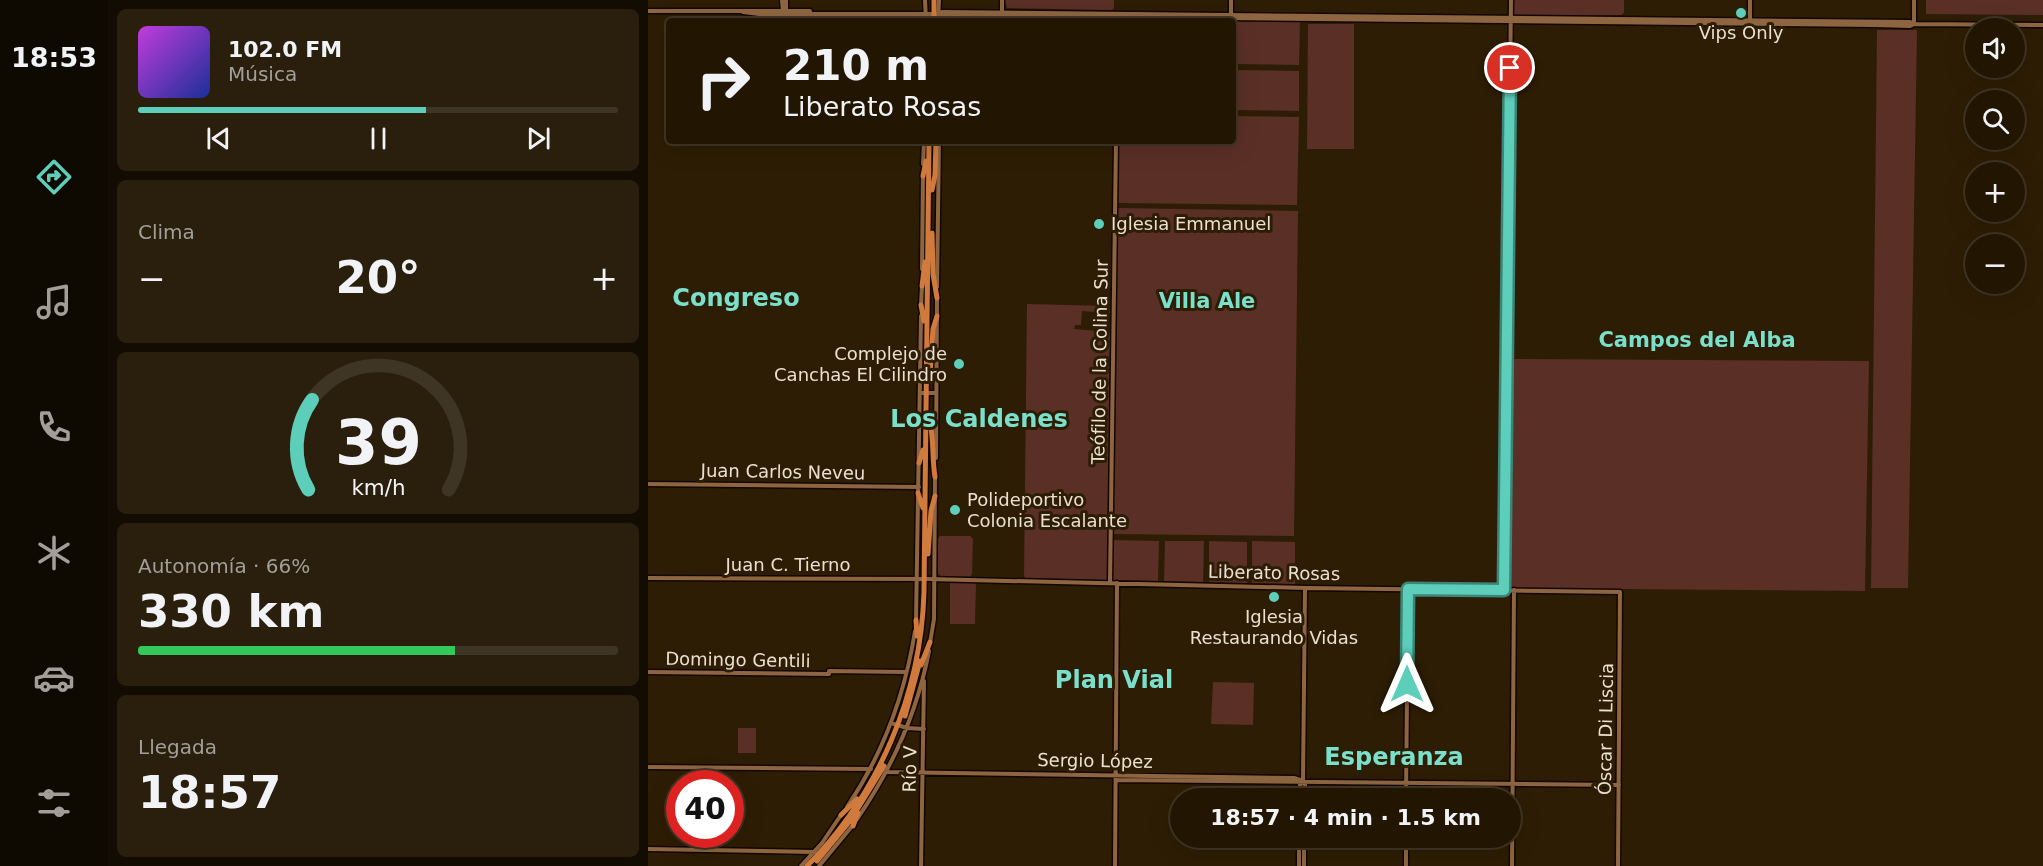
<!DOCTYPE html>
<html lang="es">
<meta charset="utf-8">
<style>
:root{--surface:#221603;--page:#2a1f0d;--text:#f1f3f6;--muted:#a29f9a;--line:#3f3525;--accent:#5cceba}
body{margin:0;font-family:"DejaVu Sans",sans-serif;background:var(--page);color:var(--text);height:100vh;display:flex;flex-direction:column;font-size:22px;white-space:nowrap}
*{box-sizing:border-box;margin:0}
p{font-size:20px;color:var(--muted)}
.icon{flex:none;width:33px;height:33px;fill:none;stroke:currentColor;stroke-width:2;stroke-linecap:round;stroke-linejoin:round}
.map{position:relative;flex:1;overflow:hidden}
.side{display:flex;flex-direction:column;gap:9px;padding:9px;background:#130c02;width:540px}
.side>*{flex:none}
.hud{position:absolute;left:18px;top:18px;width:570px;height:126px;border-radius:6px;box-shadow:0 6px 24px #0002,0 0 0 2px var(--line);background:#221603;color:var(--text);overflow:hidden}
.buttons{position:absolute;left:1317px;top:18px;display:grid;gap:12px}
.buttons a{display:grid;place-items:center;width:60px;height:60px;border-radius:50%;background:var(--surface);box-shadow:0 6px 24px #0002,0 0 0 2px var(--line);font-size:30px}
.speed{position:absolute;left:18px;top:770px;display:flex;gap:12px;font-size:30px;font-weight:700;text-align:center}
.speed>*{display:grid;place-content:center;width:78px;height:78px;border-radius:50%;background:var(--surface);box-shadow:0 6px 24px #0002,0 0 0 2px var(--line);line-height:1}
.speed .limit{border:9px solid #d22;background:#fff;color:#111}
.pin{position:absolute;display:grid;place-items:center;width:51px;height:51px;color:#fff;margin:-26px;border:3px solid #fff;border-radius:50%;box-shadow:0 2px 6px #0007}
.me{position:absolute;width:66px;margin:-33px;rotate:0deg;stroke-linejoin:round;filter:drop-shadow(0 0 4px #0008)}
.turn{display:flex;align-items:center;gap:21px;height:126px;padding:0 18px;font-size:27px}
.turn .icon{width:78px;height:78px;stroke-width:2.5}
.turn b{display:block;font-size:42px;line-height:51px}
.big{font-size:45px;font-weight:600;line-height:1.1}
.side .card{flex:1;display:flex;flex-direction:column;justify-content:center;gap:9px;min-width:0;padding:0 21px;border-radius:9px;background:var(--page)}
.side .dial{align-items:center;gap:0}
.dial svg{height:156px;overflow:visible;fill:none;stroke:var(--line);stroke-width:7;stroke-linecap:round;text-anchor:middle}
.dial text{fill:var(--text);stroke:none}
.song{display:flex;align-items:center;gap:18px}
.cover{width:72px;height:72px;border-radius:9px;background:linear-gradient(135deg,hsl(290 70% 55%),hsl(230 70% 35%))}
.played{height:6px;border-radius:3px;background:linear-gradient(90deg,var(--accent) 60%,var(--line) 60%)}
.keys{display:flex;justify-content:space-around;direction:ltr}
.heat{display:flex;justify-content:space-between;align-items:center;font-size:33px;direction:ltr}
.charge{height:9px;border-radius:4px;background:linear-gradient(90deg,#34c759 66%,var(--line) 0)}
.trip{position:absolute;left:522px;top:788px;width:351px;height:60px;border-radius:30px;background:var(--surface);box-shadow:0 6px 24px #0002,0 0 0 2px var(--line);font-weight:600;line-height:60px;text-align:center}
main{display:flex;flex:1;min-height:0}
.menu{display:flex;flex-direction:column;width:108px;justify-content:space-around;align-items:center;background:#0e0901;color:var(--muted)}
.menu .icon{width:42px;height:42px}
.menu .selected{color:var(--accent)}
.menu b{font-size:27px;color:var(--text)}
.map>svg:first-child{display:block}
</style>
<main>
<nav class="menu">
<b>18:53</b>
<svg class="icon selected" aria-label="directions" viewBox="0 0 24 24"><path d="M12 3l9 9-9 9-9-9zM9 14v-3h6M13 9l2 2-2 2"/></svg>
<svg class="icon" aria-label="music" viewBox="0 0 24 24"><path d="M9 18V5l10-2v13"/><circle cx="6" cy="18" r="3"/><circle cx="16" cy="16" r="3"/></svg>
<svg class="icon" aria-label="phone" viewBox="0 0 24 24"><path d="M5 4h4l2 5-3 2q2 4 5 5l2-3 5 2v4C11 20 4 13 5 4z"/></svg>
<svg class="icon" aria-label="climate" viewBox="0 0 24 24"><path d="M12 3v18M4 7l16 10M4 17L20 7"/></svg>
<svg class="icon" aria-label="car" viewBox="0 0 24 24"><path d="M5 17H2v-5l4-1 3-4h7l3 4 3 1v5h-3M9 17h6M6 11h13"/><circle cx="7" cy="17" r="2"/><circle cx="17" cy="17" r="2"/></svg>
<svg class="icon" aria-label="filters" viewBox="0 0 24 24"><path d="M4 7h16M4 17h16"/><circle cx="9" cy="7" r="2"/><circle cx="15" cy="17" r="2"/></svg>
</nav>
<section class="side">
<div class="card">
<div class="song"><i class="cover"></i><div><b>102.0 FM</b><p>Música</p></div></div>
<div class="played"></div>
<div class="keys"><svg class="icon" aria-label="previous" viewBox="0 0 24 24"><path d="M18 5L8 12l10 7zM5 5v14"/></svg><svg class="icon" aria-label="pause" viewBox="0 0 24 24"><path d="M8 5v14M16 5v14"/></svg><svg class="icon" aria-label="next" viewBox="0 0 24 24"><path d="M6 5l10 7-10 7zM19 5v14"/></svg></div>
</div>
<div class="card"><p>Clima</p>
<div class="heat"><a>−</a><b class="big">20°</b><a>+</a></div>
</div>
<div class="card dial"><svg viewBox="0 0 100 80">
<path d="M14 69A42 42 0 1 1 86 69"/>
<path d="M14 69A42 42 0 0 1 16 23" stroke="#5cceba"/>
<text x="50" y="56" font-size="32" font-weight="700">39</text>
<text x="50" y="72" font-size="11">km/h</text>
</svg></div>
<div class="card"><p>Autonomía · 66%</p><b class="big">330 km</b><div class="charge"></div></div>
<div class="card"><p>Llegada</p><b class="big">18:57</b></div>
</section>
<div class="map">
<svg width="1395" height="866" viewBox="0 0 1395 866">
<rect width="100%" height="100%" fill="#2d1d04"/>
<path fill="#5a2f26" d="M357,0H466V8L464,10L359,8Z
M865,0H976V13L973,15L867,16L865,14Z
M1278,0H1395V15L1278,14Z
M571,20L652,21L651,65L585,64V21Z
M660,24H706V149H659Z
M1229,30H1269L1260,588H1223Z
M585,70L651,71V111L585,110Z
M585,116L651,117L649,205L470,203L471,141H585Z
M470,208L650,211L646,536L465,534Z
M379,304L462,306V313L434,311L433,325H427L426,329L462,332L459,578L458,580L377,578L376,576Z
M860,359L1221,361L1217,591L859,588Z
M292,536H322L325,539L324,574L322,577L292,576L290,573V539Z
M465,540L511,541L510,581L465,580Z
M517,541H556L555,582L516,581Z
M561,541L599,542V583L561,582Z
M604,541L647,542V584L604,583Z
M302,583H328L327,624H302Z
M565,682L606,683L605,725L563,724Z
M90,728H108V753H90Z"/>
<g fill="none" stroke-linecap="round" stroke-linejoin="round">
<defs>
<path id="secondary" d="M134,0L135,11
M138,0V11
M277,0L278,21
M1102,0V20
M1266,0V23
M0,11H162
M95,12L111,14H290L294,15L1226,25L1262,26L1266,24
M290,14L294,12L1262,22L1266,24L1395,25
M354,14V0
M583,17V0
M290,21L291,0
M275,164L276,141
M274,269L275,175
M289,287L291,141
M273,305L274,286
M272,393H288
M288,458L289,297
M0,484L271,487
M0,578L280,579L659,588L972,592L970,866
M462,582L468,141
M856,590L863,0
M268,620L273,316
M282,643L286,619L287,477
M0,672L181,674V671L258,672
M243,723L259,728L276,729
M0,767L223,769
M239,772L646,778L655,781
M468,780L971,785
M652,798V785L654,781
M657,798V785L655,781L657,588
M758,798L760,589
M199,807C235,754 257,694 267,631
M209,819C245,767 269,713 281,651
M0,849L167,852
M153,866L174,843L193,815
M171,866L205,825
M273,866L276,681
M467,866L469,583
M651,866V837
M656,866V837
M758,866V837
M864,866L866,590"/>
<path id="highway" d="M286,21V0
M275,176L278,161
M284,190L287,175L288,141
M284,233L285,274L289,298
M274,286L277,262
M273,305L276,321
M282,374L285,329L289,316
M282,422C286,440 284,459 287,477
M271,463L275,450
M270,493L275,508
M280,554L283,511L287,496
M268,620L269,636
M273,665L282,642
M257,716L272,661
M193,815L209,799
M205,826L210,813
M169,861L202,821L236,766
M159,866C231,794 273,694 276,592L281,141"/>
</defs>
<use href="#secondary" stroke="#140600" stroke-width="7"/>
<use href="#highway" stroke="#140600" stroke-width="8"/>
<use href="#secondary" stroke="#8d6641" stroke-width="4"/>
<use href="#highway" stroke="#d07b3d" stroke-width="5"/>
</g>
<g fill="none" stroke-linecap="round" stroke-linejoin="round">
<defs>
<path id="route" d="M759,684L760,589L856,590L862,68"/>
</defs>
<use href="#route" stroke="#3c8679" stroke-width="15"/>
<use href="#route" stroke="#5cceba" stroke-width="10"/>
</g>
<g fill="#5cceba" stroke="#2d1d04" stroke-width="2">
<circle cx="1093" cy="13" r="6"/>
<circle cx="451" cy="224" r="6"/>
<circle cx="311" cy="364" r="6"/>
<circle cx="307" cy="510" r="6"/>
<circle cx="626" cy="597" r="6"/>
</g>
<g text-anchor="middle" stroke-width="6" stroke-linejoin="round" paint-order="stroke">
<g font-size="18" fill="#eadfd1" stroke="#2d1d04">
<text x="1093" y="39">Vips Only</text>
<text x="463" y="230" text-anchor="start">Iglesia Emmanuel</text>
<text x="299" y="360" text-anchor="end">Complejo de<tspan x="299" dy="21">Canchas El Cilindro</tspan></text>
<text x="319" y="506" text-anchor="start">Polideportivo<tspan x="319" dy="21">Colonia Escalante</tspan></text>
<text x="626" y="623">Iglesia<tspan x="626" dy="21">Restaurando Vidas</tspan></text>
</g>
<g font-size="18" fill="#eadfd1" stroke="#2d1d04">
<text transform="translate(452 362) rotate(-89)" y="6">Teófilo de la Colina Sur</text>
<text transform="translate(135 472) rotate(1)" y="6">Juan Carlos Neveu</text>
<text x="140" y="571">Juan C. Tierno</text>
<text transform="translate(626 573) rotate(1)" y="6">Liberato Rosas</text>
<text transform="translate(90 660) rotate(1)" y="6">Domingo Gentili</text>
<text transform="translate(958 729) rotate(-89)" y="6">Óscar Di Liscia</text>
<text transform="translate(447 761) rotate(1)" y="6">Sergio López</text>
<text transform="translate(262 769) rotate(-89)" y="6">Río V</text>
</g>
<g font-size="21" font-weight="bold" fill="#7ae0cc" stroke="#2d1d04">
<text x="559" y="308">Villa Ale</text>
<text x="1049" y="347">Campos del Alba</text>
</g>
<g font-size="24" font-weight="bold" fill="#7ae0cc" stroke="#2d1d04">
<text x="88" y="306">Congreso</text>
<text x="331" y="427">Los Caldenes</text>
<text x="466" y="688">Plan Vial</text>
<text x="746" y="765">Esperanza</text>
</g>
</g>
</svg>
<div class="buttons">
<a><svg class="icon" aria-label="sound" viewBox="0 0 24 24"><path d="M4 9h4l5-4v14l-5-4H4zM17 9q2 3 0 6"/></svg></a>
<a><svg class="icon" aria-label="search" viewBox="0 0 24 24"><circle cx="10" cy="10" r="6"/><path d="M15 15l6 6"/></svg></a>
<a>+</a>
<a>−</a>
</div>
<div class="speed"><div class="limit">40</div></div>
<div class="pin" style="left:862px;top:68px;background:#d93025"><svg class="icon" aria-label="arrive" viewBox="0 0 24 24"><path d="M6 21V4h12l-3 4 3 4H6"/></svg></div>
<svg class="me" style="left:759px;top:684px" viewBox="-20 -20 40 40"><path d="M0-17L14 15 0 8-14 15z" fill="#5cceba" stroke="#fff" stroke-width="4"/></svg>
<div class="trip">18:57 · 4 min · 1.5 km</div>
<div class="hud">
<div class="turn"><svg class="icon" aria-label="right" viewBox="0 0 24 24"><path d="M7 20v-9h11M14 6l5 5-5 5"/></svg><div><b>210 m</b>Liberato Rosas</div></div>
</div>
</div>
</main>
